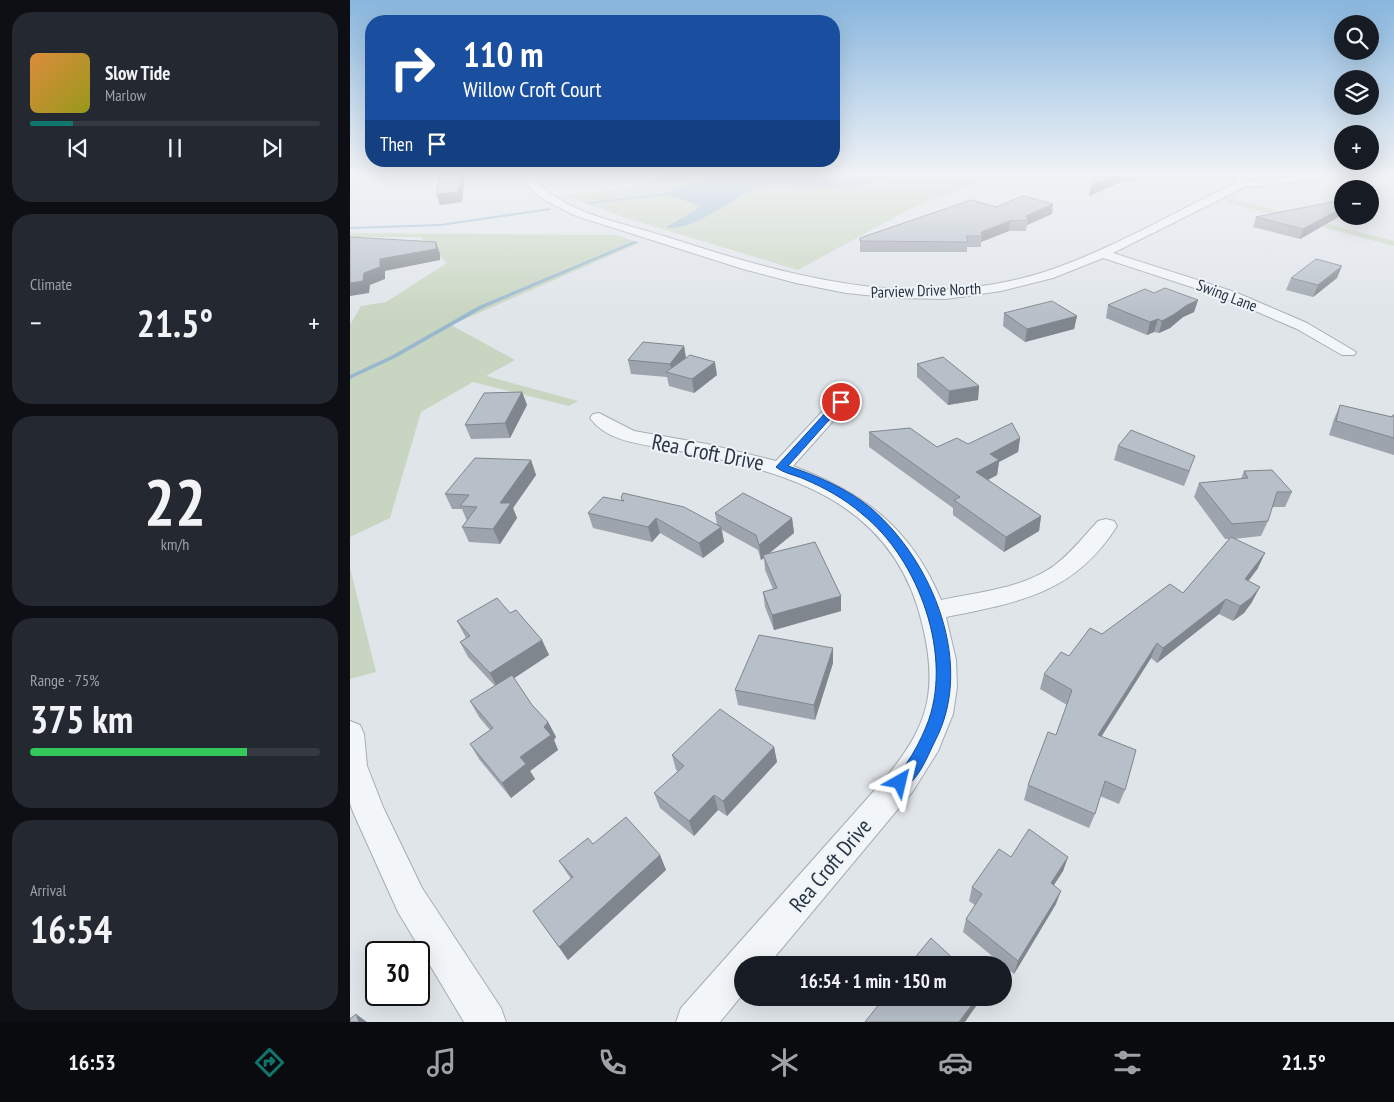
<!DOCTYPE html>
<meta charset="utf-8">
<style>
:root{--surface:#171b24;--page:#242831;--text:#f1f3f6;--muted:#9ea1a6;--line:#363941;--accent:#0f766e}
body{margin:0;font-family:"PT Sans Narrow",sans-serif;background:var(--page);color:var(--text);height:100vh;display:flex;flex-direction:column;font-size:19px;white-space:nowrap}
*{box-sizing:border-box;margin:0}
p{font-size:16px;color:var(--muted)}
.icon{flex:none;width:28px;height:28px;fill:none;stroke:currentColor;stroke-width:2;stroke-linecap:round;stroke-linejoin:round}
.map{position:relative;flex:1;overflow:hidden}
.panel{display:flex;flex-direction:column;gap:12px;padding:12px;background:#0d0f14;width:350px}
.panel>*{flex:none}
.guide{position:absolute;left:15px;top:15px;width:475px;height:152px;border-radius:20px;box-shadow:0 5px 20px #0002;background:#1a4fa0;color:#fff;overflow:hidden}
.buttons{position:absolute;left:984px;top:15px;display:grid;gap:10px}
.buttons a{display:grid;place-items:center;width:45px;height:45px;border-radius:50%;background:var(--surface);box-shadow:0 5px 20px #0002;font-size:25px}
.speed{position:absolute;left:15px;top:941px;display:flex;gap:10px;font-size:25px;font-weight:700;text-align:center}
.speed>*{display:grid;place-content:center;width:65px;height:65px;border-radius:50%;background:var(--surface);box-shadow:0 5px 20px #0002;line-height:1}
.speed .limit{border:2px solid #111;border-radius:8px;background:#fff;color:#111}
.pin{position:absolute;display:grid;place-items:center;width:42px;height:42px;color:#fff;margin:-21px;border:2px solid #fff;border-radius:50%;box-shadow:0 1px 5px #0007}
.me{position:absolute;width:55px;margin:-28px;rotate:37deg;stroke-linejoin:round;filter:drop-shadow(0 0 4px #0008)}
.turn{display:flex;align-items:center;gap:18px;height:105px;padding:0 15px;font-size:22px}
.turn .icon{width:65px;height:65px;stroke-width:2.5}
.turn b{display:block;font-size:35px;line-height:42px}
.then{display:flex;align-items:center;height:48px;padding:0 15px;background:#0003;gap:10px;font-size:19px}
.big{font-size:38px;font-weight:700;line-height:1.1}
.panel .card{flex:1;display:flex;flex-direction:column;justify-content:center;gap:8px;min-width:0;padding:0 18px;border-radius:20px;background:var(--page)}
.panel .dial{align-items:center;gap:0}
.dial b{font-size:65px;line-height:1}
.song{display:flex;align-items:center;gap:15px}
.cover{width:60px;height:60px;border-radius:8px;background:linear-gradient(135deg,hsl(30 70% 55%),hsl(60 70% 35%))}
.played{height:5px;border-radius:2px;background:linear-gradient(90deg,var(--accent) 15%,var(--line) 15%)}
.keys{display:flex;justify-content:space-around;direction:ltr}
.heat{display:flex;justify-content:space-between;align-items:center;font-size:28px;direction:ltr}
.charge{height:8px;border-radius:4px;background:linear-gradient(90deg,#34c759 75%,var(--line) 0)}
.trip{position:absolute;left:384px;top:956px;width:278px;height:50px;border-radius:25px;background:var(--surface);box-shadow:0 5px 20px #0002;font-weight:700;line-height:50px;text-align:center}
.dock{display:flex;height:80px;justify-content:space-around;align-items:center;background:#090b0e;color:var(--muted)}
.dock .icon{width:35px;height:35px}
.dock .current{color:var(--accent)}
.dock b{font-size:22px;color:var(--text)}
main{display:flex;flex:1;min-height:0}
.map>svg:first-child{display:block}
</style>
<main>
<section class="panel">
<div class="card">
<div class="song"><i class="cover"></i><div><b>Slow Tide</b><p>Marlow</p></div></div>
<div class="played"></div>
<div class="keys"><svg class="icon" aria-label="previous" viewBox="0 0 24 24"><path d="M18 5L8 12l10 7zM5 5v14"/></svg><svg class="icon" aria-label="pause" viewBox="0 0 24 24"><path d="M8 5v14M16 5v14"/></svg><svg class="icon" aria-label="next" viewBox="0 0 24 24"><path d="M6 5l10 7-10 7zM19 5v14"/></svg></div>
</div>
<div class="card"><p>Climate</p>
<div class="heat"><a>−</a><b class="big">21.5°</b><a>+</a></div>
</div>
<div class="card dial"><b>22</b><p>km/h</p></div>
<div class="card"><p>Range · 75%</p><b class="big">375 km</b><div class="charge"></div></div>
<div class="card"><p>Arrival</p><b class="big">16:54</b></div>
</section>
<div class="map">
<svg width="1044" height="1022" viewBox="0 0 1044 1022">
<rect width="100%" height="100%" fill="#e0e5ea"/>
<path fill="#c8d5c0" d="M316,173H650L558,210L448,270L276,218L217,196L286,187Z
M881,199L1044,241V246L876,202Z
M0,233L266,235L289,243L101,325L165,360L136,376L228,401L219,406L123,382L71,412L40,518L0,537V325L11,306L36,302L97,263L70,237H0Z
M0,568L26,672L0,679Z"/>
<path fill="#98b8ce" d="M341,173H551C528,183 505,186 480,187C450,189 424,177 396,193C380,202 335,234 316,227L345,211L350,206L314,193L350,181L353,177Z"/>
<g fill="none" stroke-linecap="round" stroke-linejoin="round">
<path fill="#98b8ce" fill-rule="evenodd" d="M324,192L325,194L237,204L235,203Z
M200,208L201,210L90,226L0,229V227L90,224Z
M284,241L288,242L133,308L45,358L0,379V375L41,356L129,306Z"/>
<defs>
<path id="street" d="M170,173H180C210,214 268,221 314,236C437,276 566,313 694,272C761,250 822,213 886,183L883,181V173H893V179L903,181L974,173H1002L997,176L903,187L897,186L763,253L885,292L957,323L1006,352L1004,355H992L947,329L875,298L753,258L703,278L651,291L596,299L546,298L496,293L446,283L393,269L226,216L193,199L180,188Z
M491,397L497,398L500,402L443,466C514,493 561,528 591,600C629,592 672,589 705,565C721,553 734,536 748,521L756,519L764,521L767,526C724,594 669,602 596,617L606,660L607,687L603,714L588,751L563,791L418,965H392V995L370,1022H326L331,1008L531,783C576,731 589,695 573,627C544,497 432,470 319,449C292,444 257,442 240,418L243,414L249,413L284,431L357,444L426,461L485,398Z
M0,721L10,725L14,734L17,766L33,807L72,888L151,1008L156,1022H114L48,912L3,812L0,803Z"/>
</defs>
<use href="#street" stroke="#a5adb5" stroke-width="2"/>
<use href="#street" fill="#f3f6f8" fill-rule="evenodd"/>
</g>
<path fill="#9da4ad" d="M748,173H791L782,183L773,181L739,196L741,186Z
M992,200V215L950,239L903,227L906,217Z
M703,204L702,214L677,225L676,231H659L631,242V247H617V252H510V238L646,207Z
M941,278H987L963,297L936,290Z
M804,293L848,300L844,312L833,317L820,328L809,333L804,332L797,335L756,318L758,305Z
M654,313L727,316L724,329L675,342L653,326Z
M334,346L336,358L367,375L344,393L319,386L317,377L281,374L278,360Z
M567,364L629,386L628,400L598,405L567,377Z
M172,392L177,405L160,438L121,439L115,425Z
M990,405L1042,417L1043,415H1044V455L979,435L984,419Z
M519,432L587,447L618,444L670,438L668,452L649,462L647,475L638,480L691,516L689,531L654,552L603,515V508L519,447Z
M768,446L840,471L834,486L764,460Z
M181,460L186,475L163,508L167,518L150,544L119,542L112,527L117,521L112,509H102L95,494Z
M894,471L942,492L935,507H922L918,521L911,536L884,539L908,568L898,581L902,602L894,613L883,621L869,614L807,663L801,658L751,736L775,790L769,804L750,796L745,814L739,828L674,800L678,785L706,735L717,705L690,689L694,674L752,634L833,593L879,539H875L844,497L849,483L891,479Z
M271,498L367,525L365,513L442,518L444,533L420,553L491,611L424,630L415,607L413,592L423,589L415,570L414,558L411,560L408,550L372,530L374,542L353,558L310,533L302,542L243,528L238,513L272,501Z
M160,613L192,640L199,655L164,678L182,705L198,722L206,737L204,740L208,750L180,771L185,779L161,798L129,759L120,744L140,730L129,717L120,701L145,686L118,657L110,642L116,638L107,621Z
M483,648V663L465,720L388,705L385,690Z
M424,747L427,762L377,816L368,810L344,836L310,808L304,793L328,771L326,770L322,755Z
M243,844L310,855L316,870L218,960L183,911L221,879L209,861Z
M661,857H718L713,871L704,885L706,904L664,974L613,932L616,919L625,905L619,901L622,887Z"/>
<path fill="#80868d" d="M111,173H115L112,202L90,205L86,194Z
M228,173H244L229,175Z
M773,173H775L773,181L739,196L741,186Z
M784,173H791L782,183Z
M703,204L702,214L677,225L678,220L676,216Z
M992,208V215L950,239L953,229Z
M660,221L659,231L631,242L632,236L631,232Z
M86,242L90,254V260L35,271V279L20,285L19,293L0,296V283L14,273L30,259Z
M992,266L987,278L963,297L968,285Z
M848,300L844,312L833,317L820,328L809,333L812,321L837,305Z
M727,316L724,329L675,342L677,329Z
M808,319L804,332L797,335L800,322Z
M334,346L336,359L322,373L320,364Z
M365,362L367,375L344,393L342,379Z
M629,386L628,400L598,405L599,391Z
M172,392L177,405L160,438L155,423Z
M670,438L668,452L649,462L647,475L624,487L626,472L640,454Z
M181,460L186,475L163,508L167,518L150,544L143,529L150,503Z
M691,516L689,531L654,552L656,537Z
M306,518L310,533L302,542L298,527Z
M442,518L444,533L414,557L413,555L414,558L411,560L409,545Z
M371,527L374,542L353,558L349,543Z
M915,553L908,568L888,595L895,579Z
M910,587L902,602L894,613L883,621L890,606Z
M491,596V611L424,630L422,615Z
M876,599L869,614L807,663L813,648Z
M192,640L199,655L148,689L140,673Z
M807,643L801,658L743,750L748,735Z
M483,648V663L465,720L464,705Z
M198,722L206,737L204,740L208,750L180,771L185,779L161,798L152,783L194,727Z
M424,747L427,762L377,816L373,801Z
M364,795L368,810L344,836L339,821Z
M310,855L316,870L218,960L209,947Z
M718,857L713,871L696,897L701,883Z
M711,891L706,904L664,974L668,961Z
M627,998H631V999L615,1022H609Z
M6,1014L17,1022H9Z"/>
<path fill="#b7bfc9" stroke="#80868d" d="M91,173H111L108,192L86,194Z
M748,173H773L741,186Z
M673,196L703,204L676,216L678,220L660,221L631,232L632,236H616L618,242L510,241V238L621,200L646,207Z
M992,200V208L953,229L906,217Z
M0,237L86,242V249L30,259V267L14,273L13,281L0,283Z
M966,259L992,266L968,285L941,278Z
M815,288L848,300L837,305L823,315L812,321L808,319L800,322L758,305L795,289L804,293Z
M702,301L727,316L677,329L654,313Z
M293,342L334,346L320,364L278,360Z
M340,355L365,362L342,379L316,372Z
M593,357L629,386L599,391L567,364Z
M172,392L155,423L115,425L134,393Z
M990,405L1042,417L1043,415H1044V438L986,421Z
M662,423L670,438L640,454L649,460L626,472L691,516L656,537L604,500L610,497L519,432L560,428L587,447L607,438L618,444Z
M781,430L845,456L839,471L768,446Z
M125,458L181,460L150,503H161L143,529L112,527L127,507L110,506L119,495L95,494Z
M922,470L942,492H927L918,521L882,524L849,483L898,478L894,471Z
M273,493L334,507L371,527L349,543L306,518L298,527L238,513L253,497L274,501L271,498Z
M393,493L442,518L409,545L406,535L365,513Z
M881,537L915,553L895,579L910,587L901,598L890,606L876,599L813,648L807,643L748,735L786,750L775,790L755,781L745,814L678,785L698,732L706,735L722,690L694,674L711,652L719,656L740,628L752,634L820,584L833,593Z
M465,542L491,596L422,615L413,592L427,588L413,555Z
M147,598L160,613L166,610L192,640L140,673L110,642L120,636L107,621Z
M409,635L483,648L464,705L385,690Z
M162,675L182,705L198,722L194,727L201,735L170,757L176,764L152,783L120,744L143,728L120,701Z
M370,709L424,747L373,801L364,795L339,821L304,793L334,766L322,755Z
M276,817L310,855L209,947L183,911L223,877L209,861L238,838L243,844Z
M679,829L718,857L701,883L711,891L668,961L616,919L632,894L622,887L649,849L661,857Z
M581,938L610,965H559Z
M534,998H627L609,1022H515Z
M6,1014L9,1022H0V1019Z"/>
<linearGradient id="sky" x2="0" y2="1"><stop stop-color="#88b6de"/><stop offset="0.55" stop-color="#f1f3f6"/><stop offset="1" stop-color="#f1f3f6" stop-opacity="0"/></linearGradient>
<rect width="1044" height="316" fill="url(#sky)"/>
<path fill="#1a73e8" stroke="#114b97" d="M487,400L495,402L438,466C468,476 498,489 522,509C583,562 625,665 585,741C577,757 568,783 550,789L545,787L542,782C546,775 551,770 556,764C564,753 571,739 576,727C605,658 569,559 512,514C495,499 475,488 454,479C445,475 433,473 426,467Z"/>
<g text-anchor="middle" stroke-width="4" stroke-linejoin="round" paint-order="stroke">
<g font-size="16" fill="#273544" stroke="#f0f4f8">
<text transform="translate(576 290) rotate(-2)" y="6">Parview Drive North</text>
<text transform="translate(877 295) rotate(21)" y="6">Swing Lane</text>
</g>
<g font-size="22" fill="#273544" stroke="#f0f4f8">
<text transform="translate(358 452) rotate(11)" y="8">Rea Croft Drive</text>
<text transform="translate(480 865) rotate(-50)" y="8">Rea Croft Drive</text>
</g>
</g>
</svg>
<div class="buttons">
<a><svg class="icon" aria-label="search" viewBox="0 0 24 24"><circle cx="10" cy="10" r="6"/><path d="M15 15l6 6"/></svg></a>
<a><svg class="icon" aria-label="layers" viewBox="0 0 24 24"><path d="M12 4l9 5-9 5-9-5zM3 14l9 5 9-5"/></svg></a>
<a>+</a>
<a>−</a>
</div>
<div class="speed"><div class="limit">30</div></div>
<div class="pin" style="left:491px;top:402px;background:#d93025"><svg class="icon" aria-label="arrive" viewBox="0 0 24 24"><path d="M6 21V4h12l-3 4 3 4H6"/></svg></div>
<svg class="me" style="left:550px;top:782px" viewBox="-20 -20 40 40"><path d="M0-17L14 15 0 8-14 15z" fill="#1a73e8" stroke="#fff" stroke-width="4"/></svg>
<div class="trip">16:54 · 1 min · 150 m</div>
<div class="guide">
<div class="turn"><svg class="icon" aria-label="right" viewBox="0 0 24 24"><path d="M7 20v-9h11M14 6l5 5-5 5"/></svg><div><b>110 m</b>Willow Croft Court</div></div>
<div class="then">Then<svg class="icon" aria-label="arrive" viewBox="0 0 24 24"><path d="M6 21V4h12l-3 4 3 4H6"/></svg></div>
</div>
</div>
</main>
<nav class="dock">
<b>16:53</b>
<svg class="icon current" aria-label="directions" viewBox="0 0 24 24"><path d="M12 3l9 9-9 9-9-9zM9 14v-3h6M13 9l2 2-2 2"/></svg>
<svg class="icon" aria-label="music" viewBox="0 0 24 24"><path d="M9 18V5l10-2v13"/><circle cx="6" cy="18" r="3"/><circle cx="16" cy="16" r="3"/></svg>
<svg class="icon" aria-label="phone" viewBox="0 0 24 24"><path d="M5 4h4l2 5-3 2q2 4 5 5l2-3 5 2v4C11 20 4 13 5 4z"/></svg>
<svg class="icon" aria-label="climate" viewBox="0 0 24 24"><path d="M12 3v18M4 7l16 10M4 17L20 7"/></svg>
<svg class="icon" aria-label="car" viewBox="0 0 24 24"><path d="M5 17H2v-5l4-1 3-4h7l3 4 3 1v5h-3M9 17h6M6 11h13"/><circle cx="7" cy="17" r="2"/><circle cx="17" cy="17" r="2"/></svg>
<svg class="icon" aria-label="filters" viewBox="0 0 24 24"><path d="M4 7h16M4 17h16"/><circle cx="9" cy="7" r="2"/><circle cx="15" cy="17" r="2"/></svg>
<b>21.5°</b>
</nav>
